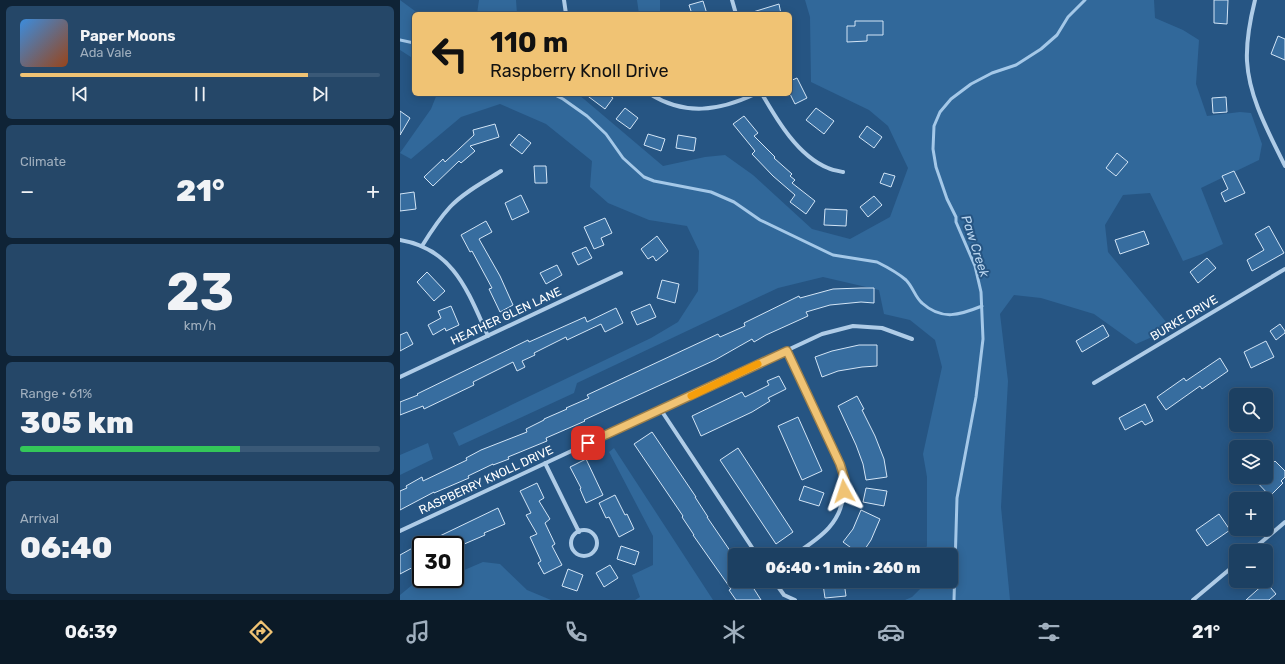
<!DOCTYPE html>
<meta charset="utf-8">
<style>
:root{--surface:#1c4062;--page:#254768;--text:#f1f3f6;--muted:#a0afbe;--line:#3a5977;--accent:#f0c374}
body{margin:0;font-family:Rubik,sans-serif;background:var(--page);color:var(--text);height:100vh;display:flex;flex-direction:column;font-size:15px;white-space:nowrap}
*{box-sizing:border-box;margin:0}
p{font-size:13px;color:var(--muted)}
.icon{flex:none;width:22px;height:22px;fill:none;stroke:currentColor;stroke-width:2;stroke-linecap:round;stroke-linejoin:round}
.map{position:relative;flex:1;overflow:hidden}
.details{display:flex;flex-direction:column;gap:6px;padding:6px;background:#0f2336;width:400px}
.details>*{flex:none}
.guide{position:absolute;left:12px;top:12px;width:380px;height:84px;border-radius:6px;box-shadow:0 2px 10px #0003,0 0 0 1px var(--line);background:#f0c374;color:#111;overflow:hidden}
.controls{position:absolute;left:829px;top:388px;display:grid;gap:8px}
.controls a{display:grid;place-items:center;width:44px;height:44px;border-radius:6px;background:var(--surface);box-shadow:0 2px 10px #0003,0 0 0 1px var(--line);font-size:20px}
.speed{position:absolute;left:12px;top:536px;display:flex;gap:8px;font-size:20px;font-weight:700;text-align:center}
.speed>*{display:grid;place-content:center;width:52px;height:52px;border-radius:50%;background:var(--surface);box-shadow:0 2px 10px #0003,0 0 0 1px var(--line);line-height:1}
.speed .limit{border:2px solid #111;border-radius:6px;background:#fff;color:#111}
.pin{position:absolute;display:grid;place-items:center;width:34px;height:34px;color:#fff;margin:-17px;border-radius:8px;box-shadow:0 2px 6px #0006}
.me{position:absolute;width:44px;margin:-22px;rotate:355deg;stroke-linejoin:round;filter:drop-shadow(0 0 3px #0008)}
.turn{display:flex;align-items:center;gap:14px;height:84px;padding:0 12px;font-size:18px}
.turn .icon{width:52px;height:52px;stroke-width:2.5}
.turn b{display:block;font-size:28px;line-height:34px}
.big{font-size:30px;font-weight:800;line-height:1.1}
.details .card{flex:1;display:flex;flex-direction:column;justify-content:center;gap:6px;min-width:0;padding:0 14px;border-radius:6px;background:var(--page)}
.details .dial{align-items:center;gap:0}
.dial b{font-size:52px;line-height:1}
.song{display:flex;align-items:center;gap:12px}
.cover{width:48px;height:48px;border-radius:6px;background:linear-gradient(135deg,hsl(210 70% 55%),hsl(20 70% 35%))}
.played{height:4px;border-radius:2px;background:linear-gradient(90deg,var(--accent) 80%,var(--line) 80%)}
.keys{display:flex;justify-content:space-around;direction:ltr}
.heat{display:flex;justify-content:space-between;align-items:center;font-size:22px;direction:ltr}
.charge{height:6px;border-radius:3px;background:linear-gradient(90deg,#34c759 61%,var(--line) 0)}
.trip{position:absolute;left:328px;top:548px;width:230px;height:40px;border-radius:6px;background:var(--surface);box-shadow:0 2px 10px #0003,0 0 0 1px var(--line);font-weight:800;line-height:40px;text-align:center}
.dock{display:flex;height:64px;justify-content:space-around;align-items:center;background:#0b1a27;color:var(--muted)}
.dock .icon{width:28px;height:28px}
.dock .on{color:var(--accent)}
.dock b{font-size:18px;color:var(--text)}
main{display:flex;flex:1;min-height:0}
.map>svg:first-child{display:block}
</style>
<main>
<section class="details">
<div class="card">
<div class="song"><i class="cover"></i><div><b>Paper Moons</b><p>Ada Vale</p></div></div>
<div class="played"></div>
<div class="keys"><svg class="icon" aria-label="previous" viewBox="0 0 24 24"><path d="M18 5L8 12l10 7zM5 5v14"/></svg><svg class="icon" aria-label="pause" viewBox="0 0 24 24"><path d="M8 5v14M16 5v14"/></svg><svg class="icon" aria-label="next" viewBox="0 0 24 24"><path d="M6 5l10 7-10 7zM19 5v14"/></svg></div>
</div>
<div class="card"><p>Climate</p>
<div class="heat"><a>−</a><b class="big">21°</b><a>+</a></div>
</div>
<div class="card dial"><b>23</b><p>km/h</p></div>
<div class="card"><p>Range · 61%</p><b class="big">305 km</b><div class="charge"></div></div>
<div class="card"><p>Arrival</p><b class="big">06:40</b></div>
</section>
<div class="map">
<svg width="885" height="600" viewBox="0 0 885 600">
<rect width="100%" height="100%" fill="#265583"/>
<path fill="#31689a" d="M0,0L19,14H14V59L0,50Z
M79,0H116L117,14H77Z
M237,0H260V14H239Z
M405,0H754L755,18L783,30L799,40L796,84L807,116L840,112L851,113L862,144L859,160L801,188L823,244L802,254L783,261L750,193L723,195L705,225L708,252L767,323L759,334L736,344L694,314L641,298L614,295L600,314L608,381L601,507L610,600H505L512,597L523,586V581H551V555H525L527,545V477L523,454L542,367L535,340L510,320L484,314L479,290L423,277L378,288L177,383L174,393L59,446L53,433L251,338L278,322L298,291L299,251L287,226L249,220L208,203L190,187L192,161L146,124L100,104L61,117L11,159L0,153L31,109L37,94H178L263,166L305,157L325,155L353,175L412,229L450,239L490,217L508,168L488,126L469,110L411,82L410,17Z
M28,443L33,459L0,475V455Z
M214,448L313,600H235L240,597L232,575L253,565V536L209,452Z
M83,562L100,564L127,590L151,600H0V595L17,581H37L42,579H55V574Z"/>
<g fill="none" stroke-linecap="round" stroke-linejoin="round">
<path stroke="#a4c8e8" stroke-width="3" d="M0,40L14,43
M153,94L163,99L187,116L206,134L223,158L244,177L254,181L311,192L334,202L360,220L433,255L477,262C487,267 498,273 506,280C513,287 515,297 522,303C542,321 560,315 582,306
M554,600L557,498L576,397L583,339L581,292L575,266L556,222V217L547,199L536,167L533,149L534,126L540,112L551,99L571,84L592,73L616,65L641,49L657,35L668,17L685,0"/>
</g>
<path fill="#376d9f" stroke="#d3e5f6" d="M814,0H828L827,24L814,23Z
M303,1L307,14H292L289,5Z
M379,4L381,14H353V12Z
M455,21H483V35H467V41L447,42V26H455Z
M878,36L885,39V60L871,54Z
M397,78L407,98L395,104L390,94V81Z
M185,94H207L213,98L205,109Z
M826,97L827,112L813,113L812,98Z
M225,108L238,118L230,129L216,119Z
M416,108L434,121L424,134L406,120Z
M0,111L10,118L0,135Z
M344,116L358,133L354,136L375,157L374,158L392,174L390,176L395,180L392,183L415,201L406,214L390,202L395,195L373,176L352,154L355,151L333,124Z
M95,124L99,137L70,146L75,151L61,163L59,161L33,186L24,177L43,159L45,162L74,135L73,130Z
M467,126L482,137L474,148L459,137Z
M119,134L131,143L122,154L110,145Z
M248,134L265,139L261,151L244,145Z
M278,135L296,138L294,151L276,148Z
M717,153L728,162L716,176L706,168Z
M134,166H146L147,183H135Z
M834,171L845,193L825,202L821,193L828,189L822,176Z
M484,173L495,176L491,187L480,183Z
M14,192L16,209L0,211V194Z
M121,195L129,212L112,220L105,203Z
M474,196L482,205L468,217L460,207Z
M425,209L447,210L446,226L424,225Z
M205,218L212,233L201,238L204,245L194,249L184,227Z
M86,221L92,232L79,239L100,276L113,305L100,312L89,289L92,288L72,251L70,252L61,235Z
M869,226L884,253L852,271L847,260L864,250L855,234Z
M744,231L749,244L720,254L715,240Z
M257,236L268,251L256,261L253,256L248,259L241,249Z
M186,247L192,258L178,265L172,253Z
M807,258L816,268L798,283L790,272Z
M157,265L162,275L146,284L140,273Z
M27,272L45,291L34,301L17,282Z
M262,280L279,284L275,303L257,298Z
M461,288H474V303L461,302L430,305L406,312L408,316L366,335L354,342L352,339L315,360L210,408L184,420L185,421L146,438L147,441L108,457L109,459L93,465V464L68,476L69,478L34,493V492L0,510V491L7,488L6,486L22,477L23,481L67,460L66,458L81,450L127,432L126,429L144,420V419L167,409L166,408L189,398L187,395L318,334L320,337L345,326L344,323L399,296L400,298L433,289Z
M250,304L256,317L237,325L231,312Z
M51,306L59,325L46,331L45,328L33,335L28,325L41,318L38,311Z
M216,308L223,323L205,332L201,324L167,340L166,337L134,353L135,355L122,361L125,367L117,371L113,362L73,382L74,385L24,409L23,406L0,415V402L18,395L17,394L128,340L129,342L185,317L187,322Z
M880,324L885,331V333L876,340L870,331Z
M703,325L709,336L682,352L676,341Z
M7,332L13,344L0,351V335Z
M866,341L874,357L851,368L844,352Z
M459,345H477V366L462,367L438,371L422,377L415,357L432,351Z
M820,358L828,371L802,389L800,386L766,410L757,397L784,378L786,381Z
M379,376L386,389L368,398L370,401L352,412L301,436L292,416L342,392L345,397L369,385L367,381Z
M457,396L464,409L462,410L475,436L484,459L487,477L466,480L463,464L456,445L438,406Z
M745,404L753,421L745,425L742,421L725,430L719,418Z
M398,417L422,471L402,480L378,426Z
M252,432L296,497H295L308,517H307L335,558V581H349L361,600H336L329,590L331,589L293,535H294L282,517L283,516L234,444Z
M338,448L393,532L376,544L320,460Z
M186,459L203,495L186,503L180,489L181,488L170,467Z
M875,461L885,471V477L881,481L883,483L870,496L852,477H866V470Z
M137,483L144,498L139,501L150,519L145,523L155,544L152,546L162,565L144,574L138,563L141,561L130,537L137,534L126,515L131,513L120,491Z
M404,486L424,493L419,506L399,500Z
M466,488L487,491L484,506L463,502Z
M215,495L225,515L227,514L234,529L219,537L209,517L206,518L199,503Z
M98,508L105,524L84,533L85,535L55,548V545H21Z
M461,510L480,519L471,540L461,555L443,542L453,529Z
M819,514L830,530L807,546L796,530Z
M18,545L19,546L21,545V563L0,574V555Z
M221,546L239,552L235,565L217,559Z
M210,565L218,578L204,587L196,573Z
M168,569L183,575L177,591L162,586Z
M444,582L446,596L425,598L423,584Z
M866,582L876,594L869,600H846Z"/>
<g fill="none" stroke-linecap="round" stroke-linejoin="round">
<path stroke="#afcce7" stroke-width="4" d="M164,0L166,14
M332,0L336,14
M855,0C850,20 846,40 847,61C849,98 869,133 885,166
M250,94C285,116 319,111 355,94
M362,94C377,120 398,156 428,168C432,170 438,171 443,172
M0,240C54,249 68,292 88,336
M22,246C30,233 39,219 50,207C64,192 84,182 101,171
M387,351L440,464C442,469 444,474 445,479C446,483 444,488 444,492C441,525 419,538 394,555
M0,377L221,273
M694,383L885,269
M261,410L357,555
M145,463L179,532
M171 543a13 13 0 1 1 26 0a13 13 0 1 1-26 0Z
M0,531L422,334L453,326L482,328L512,339
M851,551L885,522
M374,581L384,595L395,600
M793,600L836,564"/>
</g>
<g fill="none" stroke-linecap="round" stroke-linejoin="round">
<defs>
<path id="route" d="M188,443L387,351L440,464L445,480L444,491"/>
</defs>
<use href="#route" stroke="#9c7f4b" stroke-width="10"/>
<use href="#route" stroke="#f0c374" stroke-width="7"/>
<path stroke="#f59e0b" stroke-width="7" d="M291,396L358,364"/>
</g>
<g text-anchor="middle" stroke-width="4" stroke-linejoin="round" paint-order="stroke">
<g font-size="12" fill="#fff" stroke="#265583">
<text transform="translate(106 316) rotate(-25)" y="4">HEATHER GLEN LANE</text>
<text transform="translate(784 318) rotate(-31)" y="4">BURKE DRIVE</text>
<text transform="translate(86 480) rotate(-25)" y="4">RASPBERRY KNOLL DRIVE</text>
</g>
<g font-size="13" font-style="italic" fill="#bbd6ef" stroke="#265583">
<text transform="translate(576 246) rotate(72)" y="5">Paw Creek</text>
</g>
</g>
</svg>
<div class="controls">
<a><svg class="icon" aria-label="search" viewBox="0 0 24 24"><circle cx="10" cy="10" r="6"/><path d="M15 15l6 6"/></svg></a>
<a><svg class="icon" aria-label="layers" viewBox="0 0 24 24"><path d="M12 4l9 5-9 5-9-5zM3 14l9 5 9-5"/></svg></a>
<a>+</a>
<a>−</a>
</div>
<div class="speed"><div class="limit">30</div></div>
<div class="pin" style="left:188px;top:443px;background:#d93025"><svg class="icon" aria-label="arrive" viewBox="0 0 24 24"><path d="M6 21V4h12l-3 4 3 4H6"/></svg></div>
<svg class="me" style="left:444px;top:491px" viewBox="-20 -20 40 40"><path d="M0-17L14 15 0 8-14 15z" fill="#f0c374" stroke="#fff" stroke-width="4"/></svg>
<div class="trip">06:40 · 1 min · 260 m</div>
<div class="guide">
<div class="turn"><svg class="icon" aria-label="left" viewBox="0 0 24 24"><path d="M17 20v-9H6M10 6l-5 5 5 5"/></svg><div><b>110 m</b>Raspberry Knoll Drive</div></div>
</div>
</div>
</main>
<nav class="dock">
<b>06:39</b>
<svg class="icon on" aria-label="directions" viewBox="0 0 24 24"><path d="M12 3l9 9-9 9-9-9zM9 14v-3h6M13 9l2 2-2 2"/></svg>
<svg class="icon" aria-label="music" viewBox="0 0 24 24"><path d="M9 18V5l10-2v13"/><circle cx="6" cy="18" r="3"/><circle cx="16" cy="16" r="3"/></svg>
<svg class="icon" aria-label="phone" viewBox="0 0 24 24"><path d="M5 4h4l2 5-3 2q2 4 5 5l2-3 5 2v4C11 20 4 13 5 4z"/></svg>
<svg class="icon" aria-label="climate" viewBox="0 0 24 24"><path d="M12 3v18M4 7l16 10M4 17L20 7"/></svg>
<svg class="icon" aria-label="car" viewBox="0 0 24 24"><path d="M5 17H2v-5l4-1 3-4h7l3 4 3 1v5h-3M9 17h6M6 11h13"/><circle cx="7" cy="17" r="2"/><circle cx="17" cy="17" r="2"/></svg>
<svg class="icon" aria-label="filters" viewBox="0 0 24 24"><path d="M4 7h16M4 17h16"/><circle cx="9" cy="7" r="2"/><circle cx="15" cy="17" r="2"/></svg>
<b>21°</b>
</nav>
